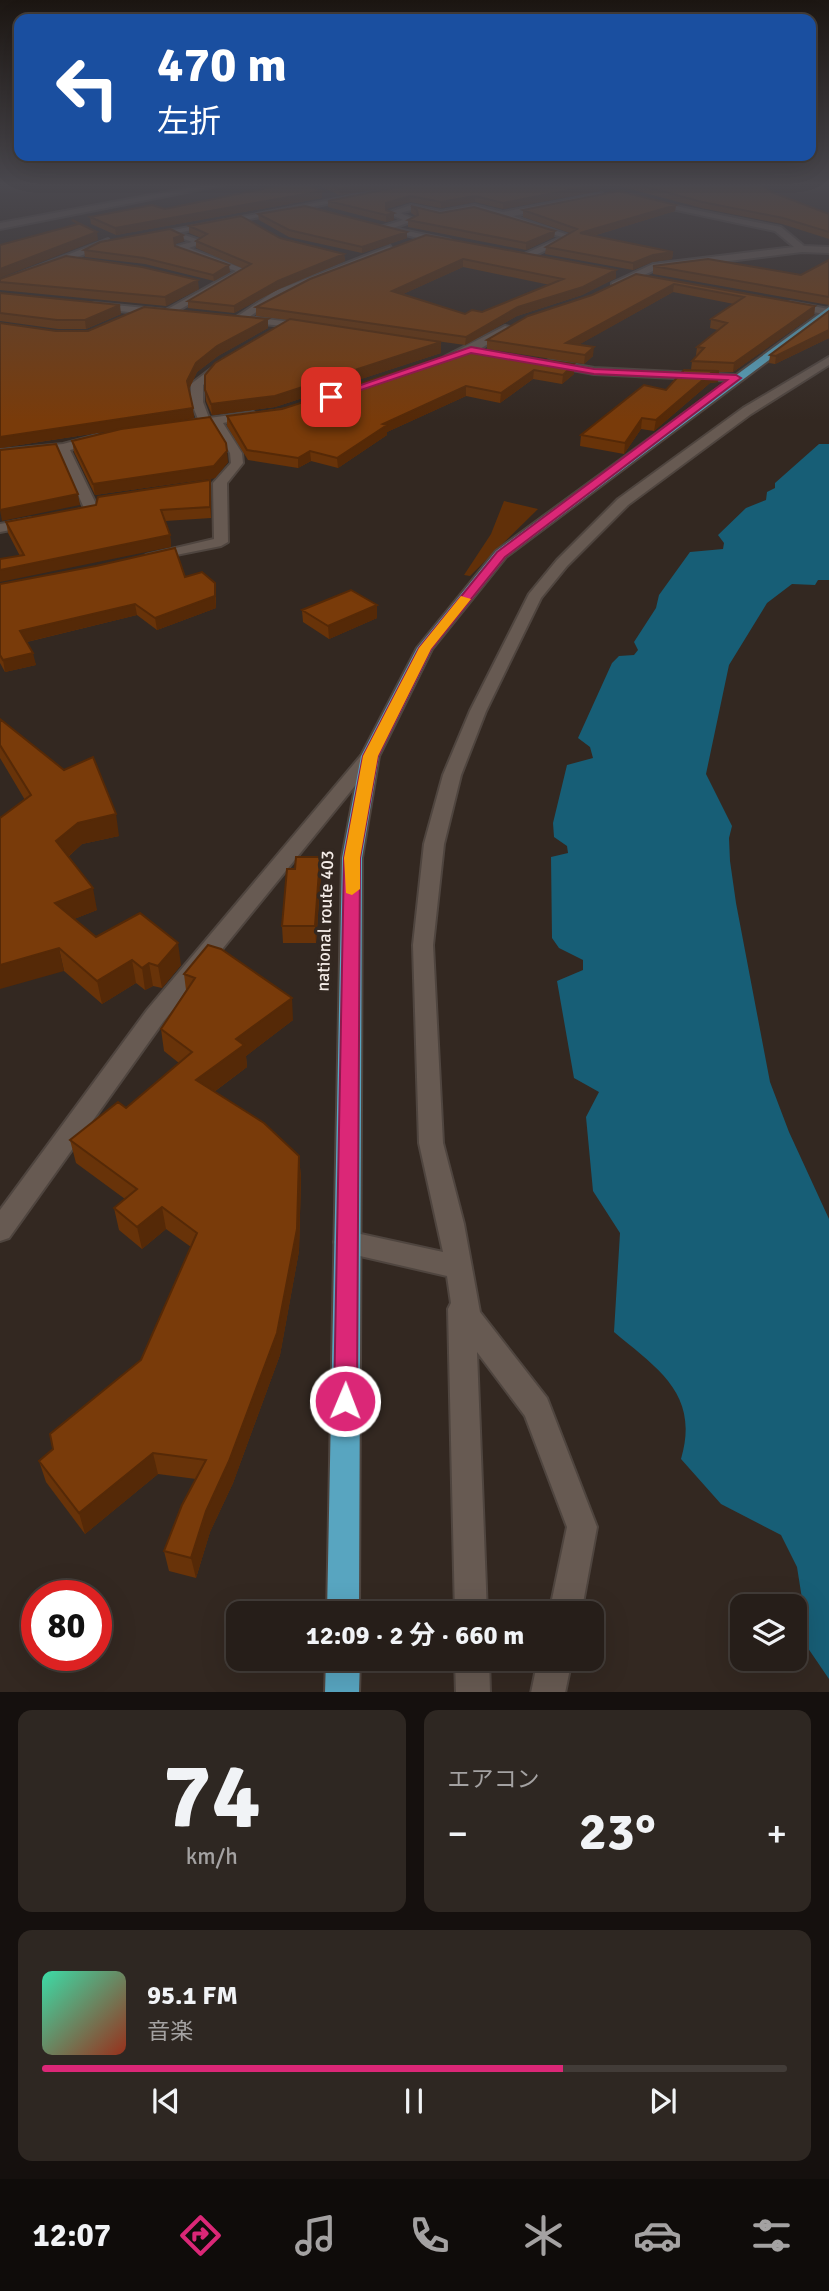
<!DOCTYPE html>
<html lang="ja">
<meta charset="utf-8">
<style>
:root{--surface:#261e19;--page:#2e2722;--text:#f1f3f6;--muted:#a4a2a2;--line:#423c38;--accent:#db2777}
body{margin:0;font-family:Signika,"Noto Sans JP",sans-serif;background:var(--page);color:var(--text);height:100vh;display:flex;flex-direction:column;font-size:26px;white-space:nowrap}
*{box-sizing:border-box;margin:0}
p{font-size:23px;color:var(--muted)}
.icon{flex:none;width:38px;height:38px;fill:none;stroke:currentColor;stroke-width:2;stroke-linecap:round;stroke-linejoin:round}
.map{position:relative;height:1692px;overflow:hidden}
.details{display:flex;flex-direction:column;gap:18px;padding:18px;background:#15100e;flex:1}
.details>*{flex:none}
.banner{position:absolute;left:14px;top:14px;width:802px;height:147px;border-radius:14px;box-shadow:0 7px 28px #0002,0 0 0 2px var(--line);background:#1a4fa0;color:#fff;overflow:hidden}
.fabs{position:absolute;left:730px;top:1594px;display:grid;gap:14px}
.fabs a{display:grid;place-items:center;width:77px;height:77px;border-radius:14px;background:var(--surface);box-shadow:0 7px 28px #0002,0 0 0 2px var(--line);font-size:35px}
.speed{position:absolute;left:21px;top:1580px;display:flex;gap:14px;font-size:35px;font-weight:700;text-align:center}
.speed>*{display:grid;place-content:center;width:91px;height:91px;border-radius:50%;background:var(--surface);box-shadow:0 7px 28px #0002,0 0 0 2px var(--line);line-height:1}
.speed .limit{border:10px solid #d22;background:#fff;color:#111}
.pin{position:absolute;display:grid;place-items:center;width:60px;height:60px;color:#fff;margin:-30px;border-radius:14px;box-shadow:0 4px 10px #0006}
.me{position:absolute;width:77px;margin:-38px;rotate:1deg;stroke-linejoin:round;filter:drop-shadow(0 0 5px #0008)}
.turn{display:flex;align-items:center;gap:24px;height:147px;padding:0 28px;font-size:32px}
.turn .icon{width:91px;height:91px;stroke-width:2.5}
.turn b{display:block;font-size:49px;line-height:60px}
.big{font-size:52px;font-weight:700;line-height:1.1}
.details .tile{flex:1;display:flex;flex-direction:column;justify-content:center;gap:10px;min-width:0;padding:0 24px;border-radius:14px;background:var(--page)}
.details .dial{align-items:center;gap:0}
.dial b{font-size:91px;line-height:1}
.song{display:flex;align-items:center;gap:21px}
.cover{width:84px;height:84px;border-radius:10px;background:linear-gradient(135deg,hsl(160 70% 55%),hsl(10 70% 35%))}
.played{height:7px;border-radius:4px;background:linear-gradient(90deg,var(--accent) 70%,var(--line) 70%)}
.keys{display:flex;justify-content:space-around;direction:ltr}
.heat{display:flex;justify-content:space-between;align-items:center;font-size:38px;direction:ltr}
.details .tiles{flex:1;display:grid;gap:18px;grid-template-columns:1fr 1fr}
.tile:last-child{grid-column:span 2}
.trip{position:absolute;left:226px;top:1601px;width:378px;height:70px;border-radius:14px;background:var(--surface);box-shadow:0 7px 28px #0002,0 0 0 2px var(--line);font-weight:700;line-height:70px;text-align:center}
.tab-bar{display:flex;height:112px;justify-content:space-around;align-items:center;background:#0f0c0a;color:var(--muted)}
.tab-bar .icon{width:49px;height:49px}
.tab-bar .on{color:var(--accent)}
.tab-bar b{font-size:32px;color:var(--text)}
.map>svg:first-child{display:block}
</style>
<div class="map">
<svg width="829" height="1693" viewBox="0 0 829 1693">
<rect width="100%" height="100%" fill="#332821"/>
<path fill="#613009" d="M504,501L538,509L470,576L464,575L491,534Z"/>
<path fill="#175e76" d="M819,444H829V580H818L815,585L792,584L767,603L729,665L706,774L732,826L729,838L730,861L736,903L770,1082L789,1132L829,1219V1679L799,1635L803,1605L797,1567L781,1535L721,1504L681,1459C700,1394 658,1369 614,1332L620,1233L593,1191L586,1117L599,1092L574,1078L557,981L583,970V960L559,948L552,938L551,857L568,853L567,846L554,837L553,823L567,765L593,758L590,747L578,738L612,663L619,656L634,655L638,650L634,642L656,608L659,595L690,552L723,549L724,543L718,535L746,508L766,500L767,492L775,488V483Z"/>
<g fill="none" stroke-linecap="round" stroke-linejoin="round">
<defs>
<path id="minor" d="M216,183H232L0,229V223Z
M420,183H436L151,238L147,235Z
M602,193L605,197L513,216L574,237L525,260L522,255L562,237L474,211L441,217L411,210L400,213L416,220L393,228L450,240L447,245L377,228L403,220L387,213L411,205L441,211L474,205L503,212Z
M650,201L781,227L804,246L829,247V253L802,252L655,270L618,287H612V283L653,264L794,247L775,231L653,205Z
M179,233L205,242L189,248L249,271L168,316L90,308L89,306L94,303L166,310L236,271L177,250V246L192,242L179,237Z
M108,239L111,244L0,287V281Z
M390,246L393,251L281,295L249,317L308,324L312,325V329L244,322L235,318L275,291Z
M790,302L829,309V315L786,307L785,305Z
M505,326L514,328L475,352L449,360L444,357Z
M829,357V365L751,414L628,505L567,566L541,598L486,711L461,775L444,844L433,945L443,1143L464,1224L480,1312L547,1398L597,1527L581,1614H549L567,1527L525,1416L477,1352L487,1614H455L448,1309L451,1303L447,1276L347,1253L338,1250L334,1242L338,1234L347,1231L443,1252L419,1143L413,945L424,844L443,775L470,711L529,594L557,560L618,499L743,408Z
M224,359L228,360V364L203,385V402L209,418L253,412L259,416L223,423L242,453L243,463L227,483L228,542L221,546L146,561V555L214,539L213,483L231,463L230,453L212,424L185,428L179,424L198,419L191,402V384Z
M549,360L594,368L736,375L742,378L736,381L594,374L545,365L544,363Z
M97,435L103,439L101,442L70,450L99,510L72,518L65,514L84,508L59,452L0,458V450L63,444Z
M32,518L39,522L37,525L0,532V524Z
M370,751L376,752L379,756L376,760L163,1022L9,1238L0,1241V1210L147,1010L364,752Z
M455,1659H489L490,1693H456Z
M538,1659H572L565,1693H531Z"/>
<path id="trunk" d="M829,307V315L506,557L432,649L379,756L362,858L359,1614H327L342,858L361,756L417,648L496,551Z
M326,1659H360L359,1693H325Z"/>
</defs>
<use href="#minor" stroke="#4f453f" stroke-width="4"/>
<use href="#trunk" stroke="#4f453f" stroke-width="4"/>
<use href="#minor" fill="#675a52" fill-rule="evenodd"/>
<use href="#trunk" fill="#58a5c0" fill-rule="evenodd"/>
</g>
<path fill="#683309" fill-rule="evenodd" d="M281,183H304L322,198L116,235L91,224L90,217L165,209L284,184Z
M314,183H596L599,191L503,209L475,202L441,208L410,202L386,209L394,213V220L386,222L328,207V201L399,186L339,195Z
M608,183H758L774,193L829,214V239L782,224L701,208Z
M676,205L675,211L593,236L673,252L672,259L652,262L633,270L545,254L546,247L570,233L523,217V210Z
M411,206L440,213L555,231L554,237L526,250L408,227V220L416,216L411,213Z
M258,214L407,232V238L362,253L289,237L259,220Z
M189,226L280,238L344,254L345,261L279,289L234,313L188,308V301L244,269L196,248V241L201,238L189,233Z
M183,235L184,241L175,244V246L230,272L214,281L145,264L85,257L84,250Z
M426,235L616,270V278L582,295L517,316L465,345L400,336L441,353L275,407L212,415L206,401L205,390L289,320L256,316V307ZM463,267L550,285L482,312L465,314L403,294Z
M829,260V305L653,274V266L801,275Z
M636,274L815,306L814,315L733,372H719L718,382L710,383L654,431L641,429L624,454L580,446L581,435L666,390L691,370L692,361L697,356L696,355L697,347L718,330L710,328L711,319L734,304L673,292L578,345L593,356L584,364L487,349V340L592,295Z
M0,279L199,289L166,306L0,290Z
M0,293L121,314L86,329H58L0,321V323Z
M829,311V338L775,364L769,363L770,355Z
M268,319V328L218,356L197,372L189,389L194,418L137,427L228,462L215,478L95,495L74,452L72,441L117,430L0,448V323L56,331H88Z
M574,364V374L562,384L533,379L500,403L466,396L387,432V435L338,468L311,461L298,468L248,460L227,426V416Z
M211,491V518L165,521L170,535L171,547L20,556L8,533L6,522Z
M185,577L216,594V608L157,630L137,615L27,642L36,665L5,672L0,663V584Z
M377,605V618L329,639L303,622L302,610Z
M0,719L119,836L82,844L68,857L97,910L74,919L96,937L181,965L162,988L153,986L145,990L136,983L102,1004L64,971L25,800L0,758Z
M321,874L316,943H283L282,926Z
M208,945L293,1020L246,1056L247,1067L214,1092L299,1156L301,1178L299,1251L280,1355L233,1483L210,1532L196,1578L169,1571L164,1551L196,1479L158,1474L85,1534L46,1482L39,1461L53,1449L141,1360L191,1247L166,1229L142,1249L119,1230L114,1208L125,1199L76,1163L70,1140L126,1108L179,1063L164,1051L161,1029L186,990L184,974Z"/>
<path fill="#552907" d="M380,183H424L339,195V189Z
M600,184L599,191L503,209V203Z
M322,191V198L116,235L115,228Z
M410,196V202L386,209V203Z
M475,196V202L441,208V202Z
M676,205L675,211L579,240L580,233Z
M394,213V220L386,222V215Z
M555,231L554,237L526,250V243Z
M97,232L98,240L0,278V269Z
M407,232V238L362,253V247Z
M183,235L184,241L175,244L174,238Z
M673,252L672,259L652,262L633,270V263L653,255Z
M344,254L345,261L279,289L234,313V306L278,281Z
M463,259V267L392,299V291Z
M229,265L230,272L214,281L213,275Z
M616,270V278L582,295L517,316L465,345L466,337L518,307Z
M198,280L199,289L166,306L165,297Z
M674,284L673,292L566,352V343Z
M120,305L121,314L86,329L85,320Z
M815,306L814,315L733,372L734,363Z
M268,319V328L218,356L197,372L188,391L187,381L196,363L217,346Z
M829,330V338L775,364L776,356Z
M441,342V353L275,407L212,415L211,404Z
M594,347L593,356L584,364L585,355Z
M574,364V374L562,384L563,375Z
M534,370L533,379L500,403L501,393Z
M719,371L718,382L710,383L654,431L656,420L711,373Z
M466,386V396L387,432V435L338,468L337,458L383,424Z
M193,408L194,418L0,448V437Z
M642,418L641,429L624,454L625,443Z
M227,451L228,462L215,478L95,495L93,484Z
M310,451L311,461L298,468V458Z
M210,480L211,491V518L210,507Z
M78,494L80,505L2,521L0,510Z
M170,535L171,547L0,582V570Z
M215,583L216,608L157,630L155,618Z
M135,604L137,615L22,643L20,631Z
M377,605V618L329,639L328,626Z
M33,653L36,665L5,672L3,660Z
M116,814L119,836L82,844L61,863L56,841L78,823Z
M320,857L321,874L316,943L315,926Z
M93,888L97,910L59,925L55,903Z
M178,943L181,965L162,988L158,966Z
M59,948L64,971L0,989V965Z
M132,960L136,983L102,1004L97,981Z
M149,963L153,986L145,990L142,968Z
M292,998L293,1020L246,1056L247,1067L199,1103L196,1080L236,1039Z
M299,1156L301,1178L299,1251L280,1355L233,1483L210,1532L196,1578L191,1558Z
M162,1207L166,1229L142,1249L137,1227Z
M153,1453L158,1474L85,1534L79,1513Z"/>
<path fill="#793b0a" stroke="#552907" stroke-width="2" fill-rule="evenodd" d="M291,183H304L322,191L115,228L90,217L152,205L165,209Z
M327,183H380L339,189Z
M418,183H596L600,184L503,203L475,196L441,202L410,196L386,203V210L394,213L386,215L328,201Z
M632,183H758L774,193L829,214V232L783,218L702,202Z
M618,191L676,205L580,233L673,252L653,255L633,263L546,247L577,229L523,210Z
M305,206L407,232L362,247L289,230L258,214Z
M411,206L440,213L474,207L555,231L526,243L408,220L418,215L417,210Z
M241,216L280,238L344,254L278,281L234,306L188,301L251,264L196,241L207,234L189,226Z
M72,220L97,232L0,269V245L78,224Z
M170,229L183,235L174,238L175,246L229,265L213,275L144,258L84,250L100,242Z
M426,235L616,270L583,287L518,307L466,337L256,307L310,279ZM463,259L563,279L482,312L472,310L465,314L392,291Z
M66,256L142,267L198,280L165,297L0,282V279Z
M708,259L801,275L829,260V297L653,266Z
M636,274L815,306L734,363L692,361L704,348L697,347L727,323L711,319L744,297L674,284L566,343L594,347L585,355L487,340L528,316L592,295Z
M0,293L120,305L85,320H57L0,313Z
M144,307L268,319L217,346L196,363L187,381L193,408L0,437V323L56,331H88Z
M829,311V330L776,356L770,355Z
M290,319L441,342L275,396L211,404L205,390V375L215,363Z
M467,349L574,364L563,375L534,370L501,393L466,386L383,424L387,425L337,458L310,451L298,458L247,450L227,416L282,409Z
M684,370L719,371L711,373L656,420L642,418L625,443L581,435L644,385L666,390Z
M210,417L226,443L227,451L214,466L93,484L72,441L121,429Z
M56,444L78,494L0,510V450Z
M210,480V507L161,510L170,535L0,570V559L24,555L6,522L96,505L98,497Z
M175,548L185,577L202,572L215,583V596L155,618L135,604L20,631L33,653L3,660L0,655V584L96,566Z
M351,590L377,605L328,626L302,610Z
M0,719L64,770L93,757L116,814L78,823L56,841L93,888L55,903L96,937L140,913L178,943L158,966L149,963L142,968L132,960L97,981L59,948L0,965V818L31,795L0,745Z
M296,857H320L315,926H282L287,869H295Z
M208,945L221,949L292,998L236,1039L244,1045L196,1080L264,1123L299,1156L297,1229L277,1333L229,1461L206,1511L191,1558L164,1551L182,1505L206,1460L153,1453L79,1513L39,1461L53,1449L50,1434L141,1360L197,1233L162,1207L137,1227L114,1208L137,1189L70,1140L118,1102L126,1108L192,1052L161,1029L195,978L184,974Z"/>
<linearGradient id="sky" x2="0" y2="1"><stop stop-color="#1c1612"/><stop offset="0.44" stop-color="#4a484e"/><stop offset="1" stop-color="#4a484e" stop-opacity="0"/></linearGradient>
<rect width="829" height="420" fill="url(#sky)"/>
<path fill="#db2777" stroke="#8e194d" stroke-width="2" d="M471,347L594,369L736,375L741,378L505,557L431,649L378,756L360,858L357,1401L354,1409L345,1413L337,1409L334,1401L344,858L363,756L419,648L497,552L727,380L594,374L471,353L334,399L326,397Z"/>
<path fill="#f59e0b" d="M461,596L471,599L431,649L378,756L360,858V889L352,895L346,893L344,858L363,756L419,648Z"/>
<g text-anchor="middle" stroke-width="7" stroke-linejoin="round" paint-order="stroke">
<g font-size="18" fill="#f4ece7" stroke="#332821">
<text transform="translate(325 921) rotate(-88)" y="6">national route 403</text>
</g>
</g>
</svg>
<div class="fabs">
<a><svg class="icon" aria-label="layers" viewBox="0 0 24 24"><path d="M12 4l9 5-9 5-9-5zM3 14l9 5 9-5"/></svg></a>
</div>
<div class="speed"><div class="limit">80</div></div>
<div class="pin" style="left:331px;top:397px;background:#d93025"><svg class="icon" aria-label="arrive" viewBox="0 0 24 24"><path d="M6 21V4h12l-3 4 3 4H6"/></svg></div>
<svg class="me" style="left:345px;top:1401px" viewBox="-20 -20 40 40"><circle r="17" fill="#db2777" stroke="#fff" stroke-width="3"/><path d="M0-11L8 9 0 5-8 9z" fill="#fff"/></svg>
<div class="trip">12:09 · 2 分 · 660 m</div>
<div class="banner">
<div class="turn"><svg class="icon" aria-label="left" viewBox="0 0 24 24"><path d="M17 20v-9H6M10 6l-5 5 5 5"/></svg><div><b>470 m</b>左折</div></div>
</div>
</div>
<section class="details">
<div class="tiles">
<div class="tile dial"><b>74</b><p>km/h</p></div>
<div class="tile"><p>エアコン</p>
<div class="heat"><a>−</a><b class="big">23°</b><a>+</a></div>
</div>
<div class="tile">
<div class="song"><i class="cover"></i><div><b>95.1 FM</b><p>音楽</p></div></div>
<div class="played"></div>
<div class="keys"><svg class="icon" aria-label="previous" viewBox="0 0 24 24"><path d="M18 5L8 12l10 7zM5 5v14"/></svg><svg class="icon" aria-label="pause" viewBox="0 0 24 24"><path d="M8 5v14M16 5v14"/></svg><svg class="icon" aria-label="next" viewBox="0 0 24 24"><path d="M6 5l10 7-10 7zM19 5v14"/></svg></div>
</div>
</div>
</section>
<nav class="tab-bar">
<b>12:07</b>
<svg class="icon on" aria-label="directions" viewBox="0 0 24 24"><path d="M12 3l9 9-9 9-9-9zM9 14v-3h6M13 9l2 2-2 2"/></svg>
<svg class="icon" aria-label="music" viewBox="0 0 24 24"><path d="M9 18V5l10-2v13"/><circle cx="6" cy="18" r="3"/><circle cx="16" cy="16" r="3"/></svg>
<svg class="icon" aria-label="phone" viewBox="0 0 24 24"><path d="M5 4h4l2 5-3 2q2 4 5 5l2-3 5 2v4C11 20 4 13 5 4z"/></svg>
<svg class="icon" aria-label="climate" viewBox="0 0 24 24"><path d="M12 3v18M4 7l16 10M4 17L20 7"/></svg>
<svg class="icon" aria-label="car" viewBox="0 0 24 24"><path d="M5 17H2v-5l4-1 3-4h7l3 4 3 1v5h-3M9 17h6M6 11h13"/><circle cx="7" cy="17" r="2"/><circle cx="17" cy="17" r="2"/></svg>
<svg class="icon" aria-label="filters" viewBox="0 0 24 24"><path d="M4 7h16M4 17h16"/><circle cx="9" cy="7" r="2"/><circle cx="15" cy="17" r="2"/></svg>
</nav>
